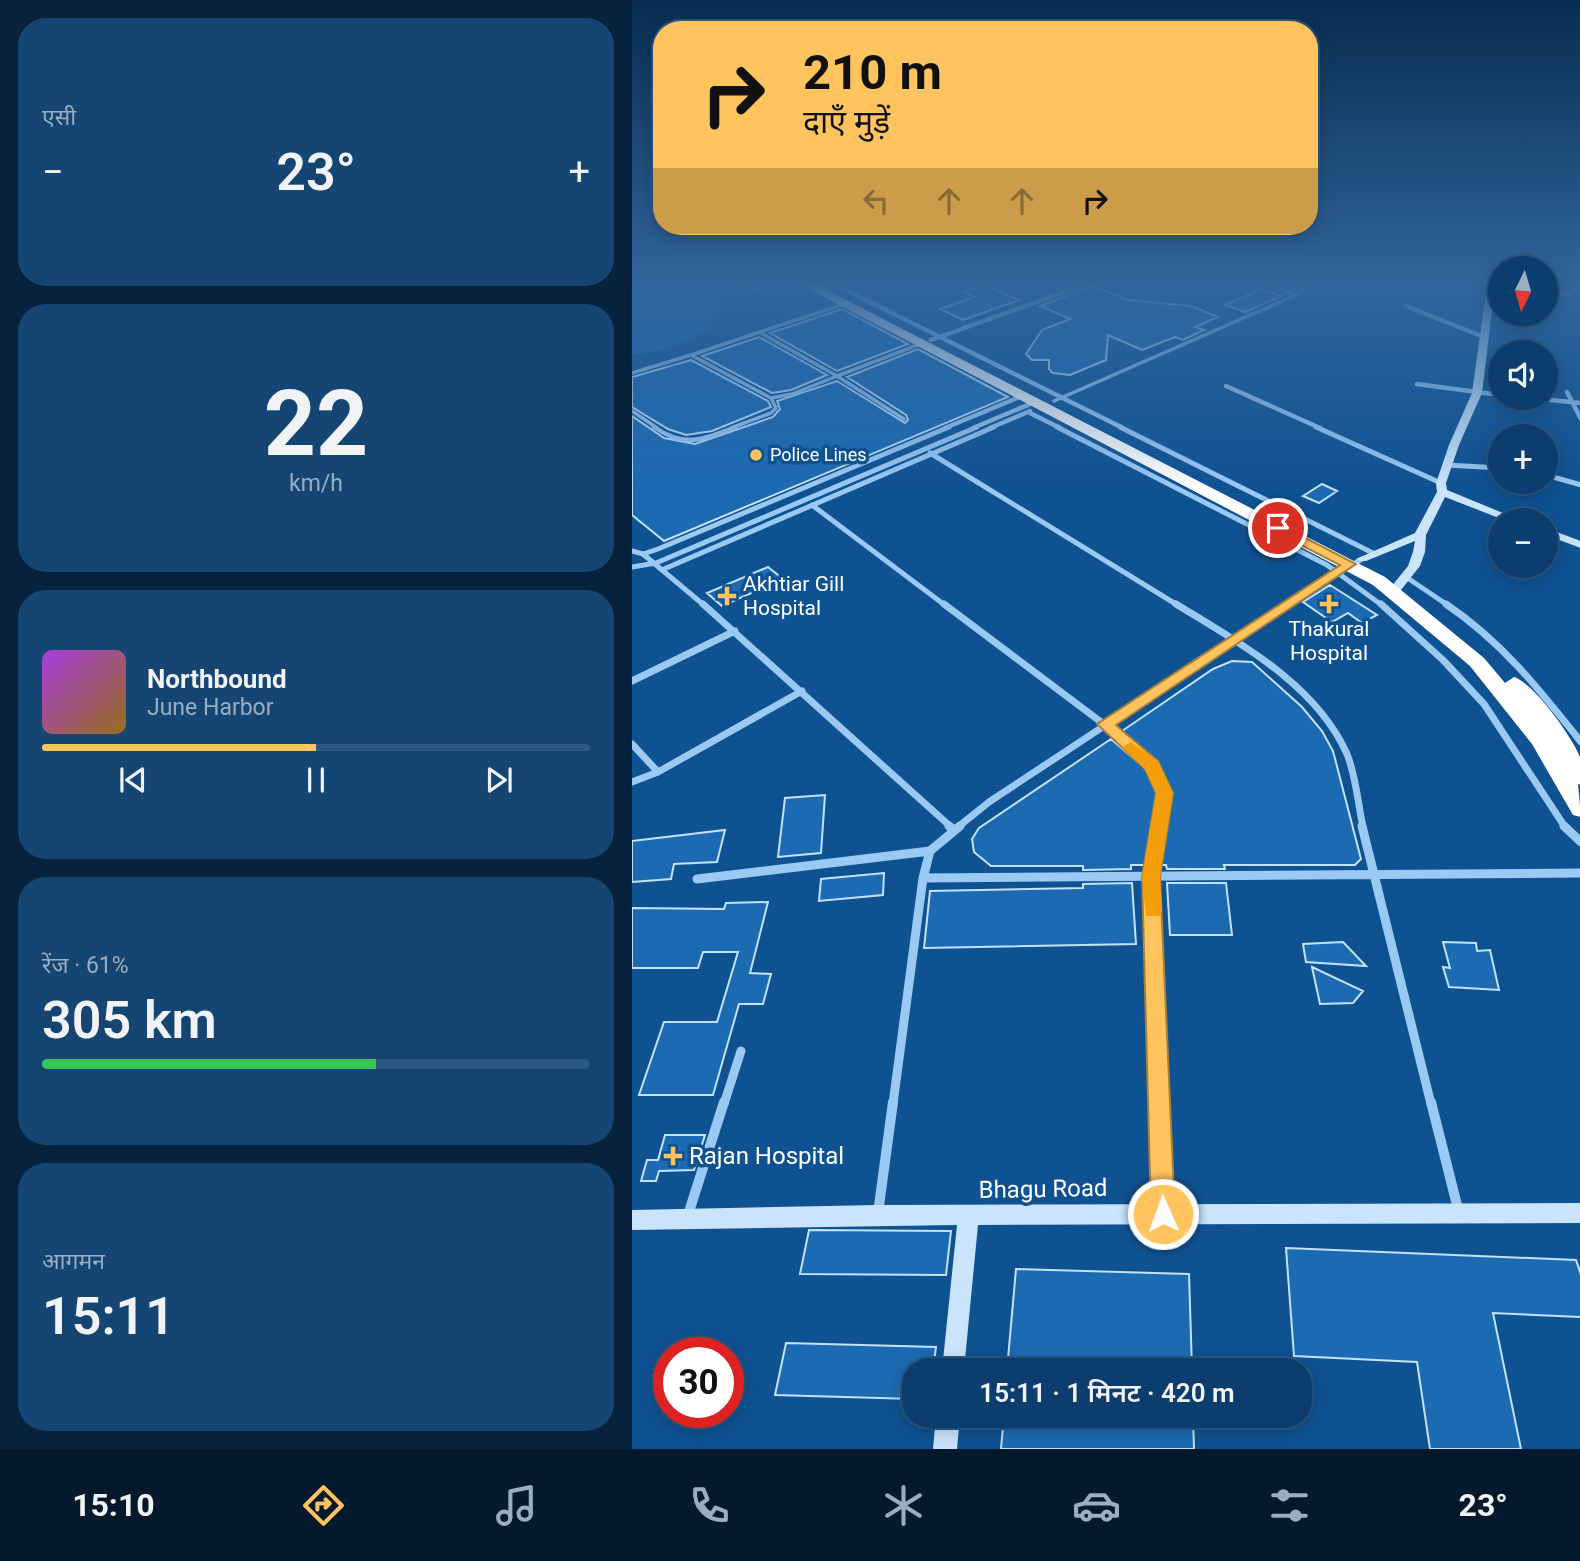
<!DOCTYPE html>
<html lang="hi">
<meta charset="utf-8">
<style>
:root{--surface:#0b3e6e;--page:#144573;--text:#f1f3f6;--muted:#9aaec2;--line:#2b5781;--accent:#ffc45d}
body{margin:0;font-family:Roboto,"Noto Sans Devanagari",sans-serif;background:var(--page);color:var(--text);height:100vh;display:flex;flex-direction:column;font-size:26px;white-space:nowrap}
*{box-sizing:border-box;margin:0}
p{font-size:23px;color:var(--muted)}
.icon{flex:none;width:38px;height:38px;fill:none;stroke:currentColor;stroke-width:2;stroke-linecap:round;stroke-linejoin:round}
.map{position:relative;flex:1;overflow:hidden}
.drawer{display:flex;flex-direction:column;gap:18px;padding:18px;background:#06223c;width:632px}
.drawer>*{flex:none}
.banner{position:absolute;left:21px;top:21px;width:665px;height:214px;border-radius:28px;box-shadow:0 4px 18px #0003,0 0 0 2px var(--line);background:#ffc45d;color:#111;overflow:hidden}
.needle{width:46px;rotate:185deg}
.buttons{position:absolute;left:856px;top:256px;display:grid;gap:14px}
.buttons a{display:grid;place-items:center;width:70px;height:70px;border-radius:50%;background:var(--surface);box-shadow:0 4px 18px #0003,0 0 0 2px var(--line);font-size:35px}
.speed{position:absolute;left:21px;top:1337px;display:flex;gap:14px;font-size:35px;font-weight:700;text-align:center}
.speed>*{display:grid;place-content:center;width:91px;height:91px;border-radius:50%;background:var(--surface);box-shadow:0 4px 18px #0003,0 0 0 2px var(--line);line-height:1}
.speed .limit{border:10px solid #d22;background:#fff;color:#111}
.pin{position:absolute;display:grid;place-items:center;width:60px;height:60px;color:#fff;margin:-30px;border:4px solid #fff;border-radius:50%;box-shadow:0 2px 7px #0007}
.me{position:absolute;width:77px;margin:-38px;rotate:358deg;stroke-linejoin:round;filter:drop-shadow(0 0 5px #0008)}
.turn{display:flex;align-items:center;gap:24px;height:147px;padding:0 35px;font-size:32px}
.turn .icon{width:91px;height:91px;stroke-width:2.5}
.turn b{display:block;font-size:49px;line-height:60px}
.lanes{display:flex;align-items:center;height:66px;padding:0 35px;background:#0003;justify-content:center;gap:35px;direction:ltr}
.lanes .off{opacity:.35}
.big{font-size:52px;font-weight:600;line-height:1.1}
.drawer .tile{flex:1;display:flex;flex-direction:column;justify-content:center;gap:10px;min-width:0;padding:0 24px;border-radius:28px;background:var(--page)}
.drawer .dial{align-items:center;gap:0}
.dial b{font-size:91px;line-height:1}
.song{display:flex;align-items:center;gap:21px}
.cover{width:84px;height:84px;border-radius:10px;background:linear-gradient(135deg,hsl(280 70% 55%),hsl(40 70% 35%))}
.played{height:7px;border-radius:4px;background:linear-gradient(90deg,var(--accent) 50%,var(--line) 50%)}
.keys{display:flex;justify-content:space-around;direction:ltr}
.heat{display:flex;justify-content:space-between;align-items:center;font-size:38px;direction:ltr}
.charge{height:10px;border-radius:5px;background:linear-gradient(90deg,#34c759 61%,var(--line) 0)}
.trip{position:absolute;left:270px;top:1358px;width:410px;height:70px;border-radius:28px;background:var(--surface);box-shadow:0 4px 18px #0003,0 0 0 2px var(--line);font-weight:600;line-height:70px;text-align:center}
.menu{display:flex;height:112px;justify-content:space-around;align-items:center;background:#04192c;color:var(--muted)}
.menu .icon{width:49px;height:49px}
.menu .on{color:var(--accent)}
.menu b{font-size:32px;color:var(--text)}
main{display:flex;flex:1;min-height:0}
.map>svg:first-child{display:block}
</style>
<main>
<section class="drawer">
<div class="tile"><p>एसी</p>
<div class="heat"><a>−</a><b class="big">23°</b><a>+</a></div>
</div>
<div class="tile dial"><b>22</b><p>km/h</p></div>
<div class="tile">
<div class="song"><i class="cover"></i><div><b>Northbound</b><p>June Harbor</p></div></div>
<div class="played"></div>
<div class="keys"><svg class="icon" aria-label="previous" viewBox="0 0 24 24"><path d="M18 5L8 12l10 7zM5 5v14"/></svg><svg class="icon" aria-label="pause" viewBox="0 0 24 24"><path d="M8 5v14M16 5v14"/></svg><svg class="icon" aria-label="next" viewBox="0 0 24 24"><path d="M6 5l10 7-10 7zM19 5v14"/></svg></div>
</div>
<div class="tile"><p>रेंज · 61%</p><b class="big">305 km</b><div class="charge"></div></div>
<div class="tile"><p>आगमन</p><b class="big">15:11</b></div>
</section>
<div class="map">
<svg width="949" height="1449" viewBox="0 0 949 1449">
<rect width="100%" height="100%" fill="#0f5292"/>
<path fill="#1665ad" d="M0,285H80L91,297C90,303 89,313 85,318C68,345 28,350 0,355Z"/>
<path fill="#1c6ab2" stroke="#c2e2fe" stroke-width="2" d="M353,285L387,300L331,320L308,309L342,297L332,292Z
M461,286L496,300L559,306L586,317L563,327L572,330L551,340L543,337L510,350L476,335L474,360L438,375L421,373L417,369V360H400L394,354L410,330L438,319L408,306Z
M629,289L649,296L613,312L593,305Z
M210,309L276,344L205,371L138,333Z
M127,337L195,375L159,390L140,393L70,356Z
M286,349L376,397L32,541L0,515V416L32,438L63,444L141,417L148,409L145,401L205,381L273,423L276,420L274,415L215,377Z
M59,360L136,401L139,407L80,431L54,435L36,429L0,407V377Z
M690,484L705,491L687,503L671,496Z
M136,567L151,579L90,606L75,593Z
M698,585L745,615L730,623L716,613L700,622L671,602Z
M600,661L620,662L670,707L690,731L701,751L729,859L723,865H592L593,869H535L534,865H528L538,791L524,762L490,731L581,669Z
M479,739L515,770L526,794L514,865H499V869L451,870V866H359L342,852L340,839L347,828Z
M193,795L189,853L146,857L153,798Z
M93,830L85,862L42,864L39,879L0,882V841Z
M252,873L251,895L187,901L189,879Z
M500,883L504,944L292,948L298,891L451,888V884Z
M535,883H594L600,935H538Z
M136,902L118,973L139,974L131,1004H107L81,1095H7L32,1022H85L106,952H71L66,968H0V908L92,909L94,903Z
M711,942L734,966L674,962L671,944Z
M811,942L844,943L845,951L858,950L867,990L817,987L811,967L818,968Z
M680,967L731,991L721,1003L688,1004Z
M33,1135H73L62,1170L27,1171L24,1181H9L15,1160H26Z
M177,1230L319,1231L314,1275L168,1274Z
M654,1248L944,1260L949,1275V1317L861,1313L889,1449H798L785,1362L662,1356Z
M384,1269L557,1274L560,1370H375Z
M154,1343L304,1347L301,1370H282V1399L143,1395Z
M372,1416H561L562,1449H369Z"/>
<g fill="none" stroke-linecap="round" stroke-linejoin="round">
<path stroke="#9ac9f4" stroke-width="3.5" d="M116,285L125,292
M664,295L677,285
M127,332L205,376L160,394L139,398L59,355L212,304
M0,373L59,355
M422,401L664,295L637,285
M0,411L25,428
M272,419L205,376L291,343
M99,428L139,413L144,408L139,398"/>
<path stroke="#9ac9f4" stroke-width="4.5" d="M22,427C54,449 71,439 104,427"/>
<path stroke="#9ac9f4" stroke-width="4.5" d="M204,285L491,428
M914,291L937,294
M774,306L852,337
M299,340L452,285
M785,384L868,395
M594,386L688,428
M935,392L949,419
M889,397L949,403
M396,412L428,428
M313,428L390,396
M341,428L403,402
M358,428L398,411"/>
<path stroke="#9ac9f4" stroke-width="5" d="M425,427L695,565L751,606
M488,427L743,554
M684,427L809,483
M298,453L547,606
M815,465L868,468
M914,475L949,485
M180,505L314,606
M0,551L11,554L26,549L317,427
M11,554L73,606
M0,567L24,563L345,427
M32,569L362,427
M774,577L817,606
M654,606L730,559"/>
<path stroke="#9ac9f4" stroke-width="7" d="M71,604L319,827
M312,604L473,725L520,766L532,793L527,827
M544,604C607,643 684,684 715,754C724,776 726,804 731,827
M749,604L811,660L852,704L933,827
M814,604C871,643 907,689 949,742
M0,681L103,631
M0,744L26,772
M0,782L26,772L170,691
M326,827L357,802L657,604"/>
<path stroke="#9ac9f4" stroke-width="9" d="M317,826L321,829
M527,826L519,877L527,1104
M730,826L799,1104
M932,826L949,842
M291,878L949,873
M65,879L298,851
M92,1104L109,1051
M261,1104L291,878L298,851L328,826"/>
<path stroke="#9ac9f4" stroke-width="10" d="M527,1102L531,1213
M799,1102L827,1213
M246,1213L261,1102
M55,1218L92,1102"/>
<path fill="#cae4fd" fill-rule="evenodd" d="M855,285H863L850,393L827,445L814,483L815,490L888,520H872L813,497L794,535L793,552L788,566L765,595H757L755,592L776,566L781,552L783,541L734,561H726L724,559L783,533L805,492L804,483L817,445L840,393Z
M914,528L949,541V548L914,535Z
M949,1203V1223L346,1225L332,1370H310L325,1225L0,1230V1210L245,1205Z
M304,1416H328L325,1449H301Z"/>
<path fill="#fff" fill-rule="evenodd" d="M169,285H185L753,577L852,658L873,683L882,677C902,683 941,738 948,757C949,765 949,777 949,785L946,784L949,817L941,815L900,744L838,666L741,585Z"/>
</g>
<linearGradient id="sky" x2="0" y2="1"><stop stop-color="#082d50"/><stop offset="0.58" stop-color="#31669d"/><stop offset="1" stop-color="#31669d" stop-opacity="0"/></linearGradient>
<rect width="949" height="488" fill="url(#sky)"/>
<path fill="#ffc45d" stroke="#a67f3c" stroke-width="2" d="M646,524L724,564L484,725L526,761L541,793L528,877L543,1214L539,1222L531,1226L523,1222L519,1214L510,877L524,793L513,769L465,724L708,565L642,531L640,528Z"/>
<path fill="#f59e0b" d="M499,742L526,761L541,793L528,877L530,911L527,916H514L510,877L524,793L513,769L490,747Z"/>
<g fill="#ffc45d" stroke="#0f5292" stroke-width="2.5">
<circle cx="124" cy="455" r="7"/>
<path d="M91.5 585.5h7v7h7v7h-7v7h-7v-7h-7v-7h7z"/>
<path d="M693.5 593.5h7v7h7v7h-7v7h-7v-7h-7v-7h7z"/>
<path d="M37.5 1145.5h7v7h7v7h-7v7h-7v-7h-7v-7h7z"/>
</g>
<g text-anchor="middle" stroke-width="7" stroke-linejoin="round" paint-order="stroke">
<g font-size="18" fill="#fff" stroke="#0f5292" text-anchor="start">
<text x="138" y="461">Police Lines</text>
</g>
<g font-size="21" fill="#fff" stroke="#0f5292" text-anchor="start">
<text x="111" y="591">Akhtiar Gill<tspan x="111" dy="24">Hospital</tspan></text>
<text x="697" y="636" text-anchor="middle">Thakural<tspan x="697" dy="24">Hospital</tspan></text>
</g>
<g font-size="24" fill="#fff" stroke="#0f5292" text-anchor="start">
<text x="57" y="1164">Rajan Hospital</text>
</g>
<g font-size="24" fill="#fff" stroke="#0f5292">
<text transform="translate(411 1189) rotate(-1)" y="8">Bhagu Road</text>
</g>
</g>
</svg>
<div class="buttons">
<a><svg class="needle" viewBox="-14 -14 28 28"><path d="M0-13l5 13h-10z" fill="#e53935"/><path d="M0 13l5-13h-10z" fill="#9aaec2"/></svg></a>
<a><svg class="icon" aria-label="sound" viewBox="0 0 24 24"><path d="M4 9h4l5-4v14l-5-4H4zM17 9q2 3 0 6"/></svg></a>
<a>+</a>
<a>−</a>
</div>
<div class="speed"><div class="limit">30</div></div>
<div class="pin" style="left:646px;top:528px;background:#d93025"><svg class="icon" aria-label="arrive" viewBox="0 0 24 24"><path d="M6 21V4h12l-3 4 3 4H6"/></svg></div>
<svg class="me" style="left:531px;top:1214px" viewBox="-20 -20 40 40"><circle r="17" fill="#ffc45d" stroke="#fff" stroke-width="3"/><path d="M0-11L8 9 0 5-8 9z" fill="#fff"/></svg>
<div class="trip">15:11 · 1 मिनट · 420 m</div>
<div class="banner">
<div class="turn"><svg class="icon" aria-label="right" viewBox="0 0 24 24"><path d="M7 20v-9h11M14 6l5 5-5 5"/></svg><div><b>210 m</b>दाएँ मुड़ें</div></div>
<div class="lanes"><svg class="icon off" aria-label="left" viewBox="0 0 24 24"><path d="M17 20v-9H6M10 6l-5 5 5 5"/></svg><svg class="icon off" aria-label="ahead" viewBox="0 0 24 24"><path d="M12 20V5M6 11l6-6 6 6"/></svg><svg class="icon off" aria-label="ahead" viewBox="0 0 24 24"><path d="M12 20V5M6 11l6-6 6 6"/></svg><svg class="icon" aria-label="right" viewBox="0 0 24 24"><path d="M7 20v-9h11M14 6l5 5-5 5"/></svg></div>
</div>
</div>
</main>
<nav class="menu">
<b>15:10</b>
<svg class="icon on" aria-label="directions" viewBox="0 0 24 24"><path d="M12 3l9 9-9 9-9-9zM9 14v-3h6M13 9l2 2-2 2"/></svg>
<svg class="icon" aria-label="music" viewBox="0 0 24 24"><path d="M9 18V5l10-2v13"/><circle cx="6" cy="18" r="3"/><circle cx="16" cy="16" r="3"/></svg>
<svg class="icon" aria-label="phone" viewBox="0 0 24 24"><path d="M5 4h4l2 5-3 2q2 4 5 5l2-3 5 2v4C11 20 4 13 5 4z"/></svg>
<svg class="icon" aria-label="climate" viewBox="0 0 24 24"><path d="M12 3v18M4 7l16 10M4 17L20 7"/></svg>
<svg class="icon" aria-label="car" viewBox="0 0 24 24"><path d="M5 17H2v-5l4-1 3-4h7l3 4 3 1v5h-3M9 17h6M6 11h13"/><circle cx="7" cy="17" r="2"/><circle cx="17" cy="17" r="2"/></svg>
<svg class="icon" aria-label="filters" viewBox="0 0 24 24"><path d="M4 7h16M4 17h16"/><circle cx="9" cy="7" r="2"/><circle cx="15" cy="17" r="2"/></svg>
<b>23°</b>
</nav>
